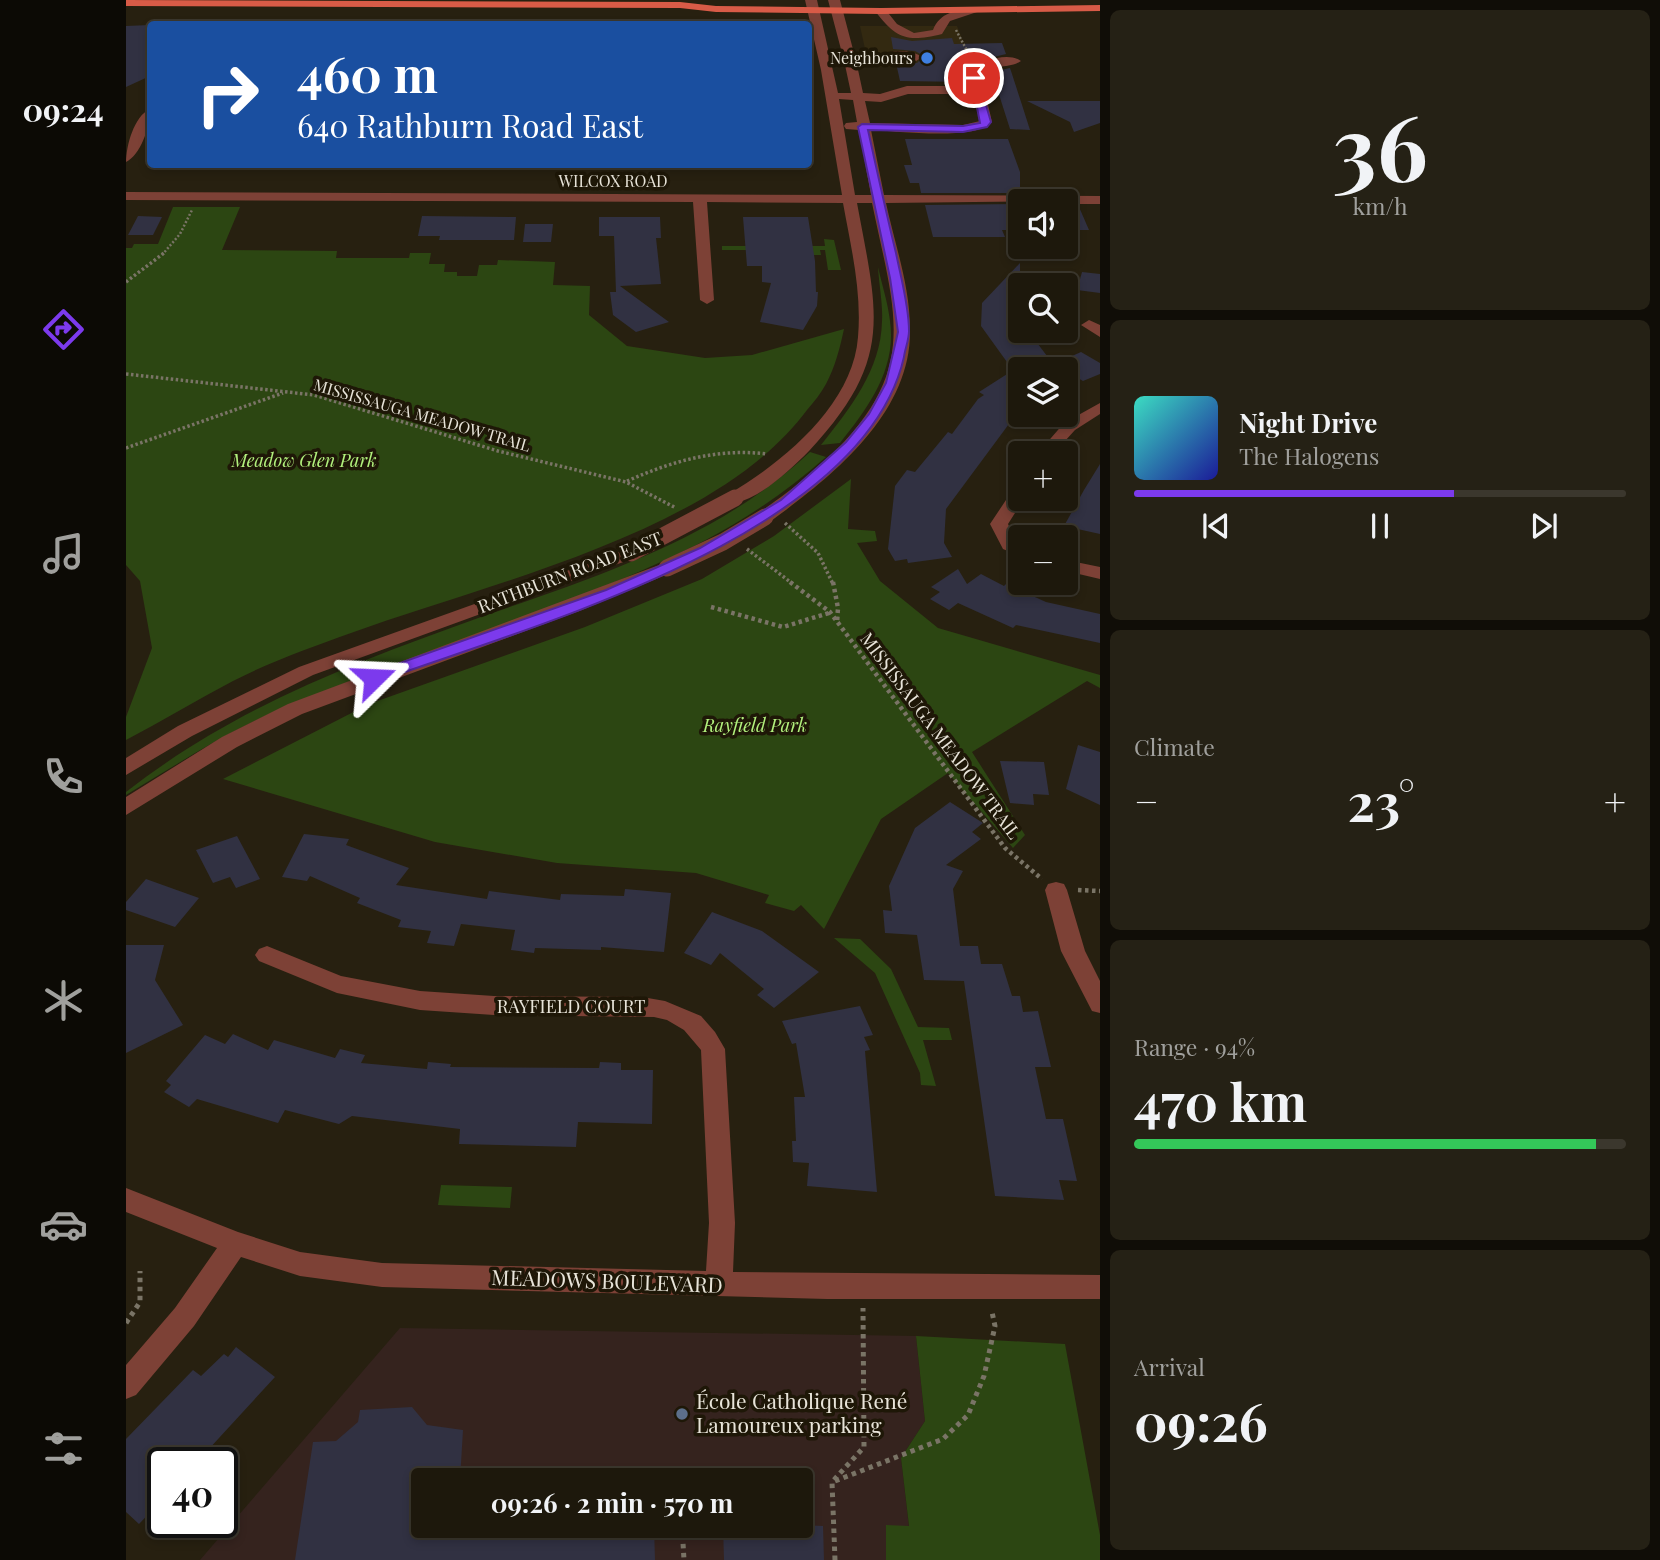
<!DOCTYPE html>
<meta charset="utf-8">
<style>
:root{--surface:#1d180c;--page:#252115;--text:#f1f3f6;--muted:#a0a09d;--line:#3b372d;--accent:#7c3aed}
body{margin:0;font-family:"Playfair Display",serif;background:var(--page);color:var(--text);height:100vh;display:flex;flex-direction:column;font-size:26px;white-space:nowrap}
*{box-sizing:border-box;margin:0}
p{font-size:23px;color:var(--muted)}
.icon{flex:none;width:38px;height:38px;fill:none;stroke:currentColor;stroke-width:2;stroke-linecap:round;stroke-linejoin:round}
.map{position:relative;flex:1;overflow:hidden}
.drawer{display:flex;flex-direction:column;gap:10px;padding:10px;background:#100d07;width:560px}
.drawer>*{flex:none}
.guide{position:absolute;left:21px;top:21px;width:665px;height:147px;border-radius:7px;box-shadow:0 4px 10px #0003,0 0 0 2px var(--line);background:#1a4fa0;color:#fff;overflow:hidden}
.tools{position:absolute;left:882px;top:189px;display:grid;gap:14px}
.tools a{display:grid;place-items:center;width:70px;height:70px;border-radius:7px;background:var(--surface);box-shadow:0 4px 10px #0003,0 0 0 2px var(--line);font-size:35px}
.speed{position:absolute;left:21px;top:1447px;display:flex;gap:14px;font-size:35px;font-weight:700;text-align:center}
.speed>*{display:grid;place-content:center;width:91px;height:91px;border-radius:50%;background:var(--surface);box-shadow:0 4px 10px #0003,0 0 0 2px var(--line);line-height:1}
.speed .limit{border:4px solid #111;border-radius:10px;background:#fff;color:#111}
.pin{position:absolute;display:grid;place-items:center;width:60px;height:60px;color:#fff;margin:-30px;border:4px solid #fff;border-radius:50%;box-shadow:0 2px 7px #0007}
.me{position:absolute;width:77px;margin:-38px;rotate:69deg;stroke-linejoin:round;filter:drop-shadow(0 0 5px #0008)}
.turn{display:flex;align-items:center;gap:24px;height:147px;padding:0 35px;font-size:32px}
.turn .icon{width:91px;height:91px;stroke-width:2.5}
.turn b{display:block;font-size:49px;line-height:60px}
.big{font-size:52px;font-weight:700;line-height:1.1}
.drawer .tile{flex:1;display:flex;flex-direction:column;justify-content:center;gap:10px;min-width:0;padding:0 24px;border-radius:10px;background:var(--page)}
.drawer .dial{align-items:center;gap:0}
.dial b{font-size:91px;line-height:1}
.song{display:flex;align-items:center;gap:21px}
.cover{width:84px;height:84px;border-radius:10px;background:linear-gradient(135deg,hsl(170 70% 55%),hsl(240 70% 35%))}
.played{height:7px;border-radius:4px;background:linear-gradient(90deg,var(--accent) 65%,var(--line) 65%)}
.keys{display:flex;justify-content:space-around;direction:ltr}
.heat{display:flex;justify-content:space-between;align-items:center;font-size:38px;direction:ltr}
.charge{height:10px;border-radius:5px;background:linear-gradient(90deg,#34c759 94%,var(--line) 0)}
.trip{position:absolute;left:285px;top:1468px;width:402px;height:70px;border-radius:7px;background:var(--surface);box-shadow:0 4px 10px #0003,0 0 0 2px var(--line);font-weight:700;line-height:70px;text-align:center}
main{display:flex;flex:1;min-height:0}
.tab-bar{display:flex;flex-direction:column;width:126px;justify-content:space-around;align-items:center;background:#0c0a05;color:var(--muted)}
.tab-bar .icon{width:49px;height:49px}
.tab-bar .on{color:var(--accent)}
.tab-bar b{font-size:32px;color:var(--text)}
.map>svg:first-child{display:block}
</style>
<main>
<nav class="tab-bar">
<b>09:24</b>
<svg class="icon on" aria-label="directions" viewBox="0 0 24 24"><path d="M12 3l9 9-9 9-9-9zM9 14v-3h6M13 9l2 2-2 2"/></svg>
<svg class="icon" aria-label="music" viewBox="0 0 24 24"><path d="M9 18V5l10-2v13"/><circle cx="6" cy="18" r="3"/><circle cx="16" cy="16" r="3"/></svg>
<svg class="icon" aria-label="phone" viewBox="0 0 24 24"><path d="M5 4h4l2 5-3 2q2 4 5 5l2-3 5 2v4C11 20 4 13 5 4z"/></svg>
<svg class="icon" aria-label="climate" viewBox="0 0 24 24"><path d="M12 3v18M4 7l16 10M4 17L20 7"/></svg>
<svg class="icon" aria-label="car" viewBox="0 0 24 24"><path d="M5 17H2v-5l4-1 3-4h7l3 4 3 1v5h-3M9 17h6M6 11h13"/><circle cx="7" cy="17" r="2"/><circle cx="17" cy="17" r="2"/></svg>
<svg class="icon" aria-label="filters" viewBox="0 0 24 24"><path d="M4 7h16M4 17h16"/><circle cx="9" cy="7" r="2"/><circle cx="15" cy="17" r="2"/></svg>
</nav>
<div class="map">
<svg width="974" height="1560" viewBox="0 0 974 1560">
<rect width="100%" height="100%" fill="#272010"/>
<path fill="#332911" d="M734,26H831L847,66L743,67Z"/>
<path fill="#35231e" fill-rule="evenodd" d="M274,1328L790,1336L799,1421L775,1458L783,1527L760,1560H74ZM298,1480H676V1526H298Z"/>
<path fill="#2c4612" d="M47,207H114L96,250L211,251L210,258H283L284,253H305L303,264H319L318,272H331V276H351L353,265H371L372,260L429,262L427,285L464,286L463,315L501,346L579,358L626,355L718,329C714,348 709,367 700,384C695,393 688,402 681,410C590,533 365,582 225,633C186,647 144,662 107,681C71,700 36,721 0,740V717L26,648L14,581L0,565V248H6L8,244H32Z
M698,239L708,240L715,270H702L699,250H694L695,255H671L670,250H596V246H699Z
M752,267C756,285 762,303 764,321C771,369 742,408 714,443L695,445C724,408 755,370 756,321C757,304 753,285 752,267Z
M684,452L700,457C612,535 520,571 412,612C326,644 238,674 153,710C100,732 50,765 0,795V792C109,707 227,663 355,617C472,576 591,539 684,452Z
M725,479L722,529L749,531L751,541L731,543L754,581L812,628L974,675V688L961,681L846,752L899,835L887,848L822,773L755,819L698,929L675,905L668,911L639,903L643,895L570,873L431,863L309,842L97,779L243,704L459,627L576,579L648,536Z
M708,938L734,939L765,969L792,1027L823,1028L826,1040H797L810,1086L795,1085L794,1073L749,973Z
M315,1185L386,1187L384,1208L312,1205Z
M790,1336L939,1344L974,1535V1560H760V1525L783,1526L775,1458L799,1421Z"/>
<path fill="#313142" d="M24,25V76L0,87V26Z
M765,37L786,41L826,38L828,44L876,43L880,54L860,59L846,66L840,73L841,82L774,81L770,63H791L798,56L789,51L767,49Z
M884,68L897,108L904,130L884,129L869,82H860L858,75L861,73Z
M901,101H974V123L948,132L944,122Z
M779,139H882L894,172V193H795L793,183H784L778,165H786Z
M894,204V230H876L879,237H807L799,205Z
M940,207H953L963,230H940Z
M12,216L36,217L27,235H2Z
M296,216L390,217L388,240H313L314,236H292Z
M473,217H534L535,238H530L535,284L494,286L543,322L510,332L487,315L484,292H490L488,236H473Z
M617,217H682L689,261L690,292H692L691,306L677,330L634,322L645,283L636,282V266H621Z
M399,224H427L425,242H397Z
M894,263V336L905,335L931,369H894V409L820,509L818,543L826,557L782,563L781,559L769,561L762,549L769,486L781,470L789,472L822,432L826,434L852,399L858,395L853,392L889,369H886L855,326L856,303Z
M956,272L974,274V293L951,290Z
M955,352L974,363V374L957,381L928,364Z
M974,464V534L938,526L958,490Z
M832,569L841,584L855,574L878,586L880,584L920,602L974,614V643L890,625L887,628L832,603L823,610L804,599L814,592L805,587Z
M952,745L974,752V805L940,789Z
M874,761L918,762L923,795L907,794L908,805L884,803Z
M824,802L857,823L846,832L855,839L820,865L837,871L827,889L834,946H852L855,964H876L886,996H894L897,1012L912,1011L925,1067H909L920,1119H937L951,1181L933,1180L938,1200L869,1196L838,981L798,980L791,935L759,933L757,910L766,911L763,886L789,828Z
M178,834L223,839L220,845L283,868L270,885L361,899L363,891L434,900L435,894L498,896L499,889L545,893L538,952L475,947V950L409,948L408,953L385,950L389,930L335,924L328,946L301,943L305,931L272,927L275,920L231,903L234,898L184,876L181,881L156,877Z
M111,836L134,879L110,888L104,877L87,883L70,850Z
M20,879L73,898L49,927L0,910V902Z
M586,912L636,931L693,972L648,1008L631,995L638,989L594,953L585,965L558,953Z
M0,945H38L29,980L57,1025L0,1053Z
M734,1006L747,1035L738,1037L744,1050L739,1051L751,1192L681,1186L683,1163L667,1162L666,1141H670L668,1097H679L670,1043L666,1044L656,1021Z
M107,1034L142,1050L148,1040L209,1058L214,1049L239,1055L235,1063L301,1069L302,1062L325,1064L324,1067L473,1068L474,1062L495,1063V1070H527L526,1124L452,1122L450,1147L333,1144L334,1129L226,1116L213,1124L159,1110L152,1123L71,1099L63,1107L38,1092L45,1085L40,1081L79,1035L99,1044Z
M110,1347L149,1377L70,1463H37V1499L13,1524L0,1512V1439L67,1370L75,1376L98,1354L102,1357Z
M286,1407L301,1425L337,1430L334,1480H298V1526H528L529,1560H169L187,1442L210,1441L232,1422L234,1410Z
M676,1525L697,1526L698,1560H598L597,1526Z"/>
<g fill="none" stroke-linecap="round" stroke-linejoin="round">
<path stroke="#7a7466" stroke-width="2.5" stroke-dasharray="2 2" stroke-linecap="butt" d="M830,30L846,60
M36,255L54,234L66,210"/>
<path stroke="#7a7466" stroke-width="3.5" stroke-dasharray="2.5 2.5" stroke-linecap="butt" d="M0,282L38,253
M0,374L188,395L372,451L500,482L550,508
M0,448L157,393
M501,481C547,461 591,448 641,454
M659,523L692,553L707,584
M621,549L667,584"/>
<path stroke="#7a7466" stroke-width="4.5" stroke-dasharray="3.5 3.5" stroke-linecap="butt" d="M664,582L704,612L879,848L916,879
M707,582L712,608L711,623
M585,607L657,627L703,613
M952,890L974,891"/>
<path stroke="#7a7466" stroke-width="5" stroke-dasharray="4.5 4.5" stroke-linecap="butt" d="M0,1323L14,1302V1271
M709,1481L817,1439L842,1415L858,1376L869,1326L866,1312
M556,1526L558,1560
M709,1560L706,1482L738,1447L737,1308"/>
<path fill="#7d4136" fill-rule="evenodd" d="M679,0H691L712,93H725L719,65L707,61L717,57L702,0H714L729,57C750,57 777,44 796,57L790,61C766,57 753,65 731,65L737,93L754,94L781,86H844L843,73C853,61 882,51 895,61C883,69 866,64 855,74L866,122C851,141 770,131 745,130L758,195L974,196V204H940V201L760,203C769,245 784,286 784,329C786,413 707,476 645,521L639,522L630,517C637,509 647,503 655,497C671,485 686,473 701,459C795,370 769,315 746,203H731C752,316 768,360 683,451C664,470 636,497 609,503L603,502L600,498L603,494C657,462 727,405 732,337C736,292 725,247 717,203L581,202L588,300L581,304L574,300L567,202L0,200V192L716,195L695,70ZM782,94H846L854,121L837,125L744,123L739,101L755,102ZM713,99L727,100L731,122L720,123L718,126L720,129L733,130L745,195H729Z
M847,7L851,8V12L824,21L816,34C782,42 771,40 749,11L759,9L771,24L788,33L807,30C814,12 830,11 847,7Z
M24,109C25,124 15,155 0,162C0,146 8,116 24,109Z
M963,320L974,325V337L955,325Z
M974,403V414L949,430L928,453H912L938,423Z
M894,487V499H898L882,524L890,542L894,544V556L877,549L864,524L888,488Z
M505,548L514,553L511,557L187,675L66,736L0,775V758L52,726L173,667Z
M940,560L974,567V579L940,571Z
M541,562L550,568L547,572L456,610L176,714L111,747L0,815V797L96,737L162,704Z
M930,882L938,884L941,890L959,951L974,981V1013L966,1011L935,951L919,890L922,884Z
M141,946L215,976L294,991L368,996L516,997L539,1001L575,1016L589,1032L599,1049L609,1223L607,1272L974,1275V1299H701L256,1287L174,1276L115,1257L68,1326L10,1395L0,1399V1365L49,1308L91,1248L0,1212V1188L112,1232L174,1252L256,1263L580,1271L583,1223L575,1050L558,1030L541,1020L528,1017L368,1015L294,1010L211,993L133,961L129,955L133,949Z"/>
<path fill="#d85b47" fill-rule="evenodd" d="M0,0L554,2L590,6L755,8L974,5V11L755,14L590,12L554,8L0,6Z"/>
<path stroke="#7d4136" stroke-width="17" d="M505,553L609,498
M541,568L597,542L639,517"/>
</g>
<path fill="#7c3aed" stroke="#51269a" stroke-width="2" d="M845,76L852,78L865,122L861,127L837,132L742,130C751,171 760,212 770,253C775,278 783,306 783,331C783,340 779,349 778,357C738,535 406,626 253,681H243L241,678L243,674L480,590L574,548L655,500L720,442L743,414L760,383L772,332L764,278L732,127L736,124L837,126L854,123Z"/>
<circle fill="#3f7fe0" stroke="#1e1707" stroke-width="2.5" cx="801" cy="58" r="7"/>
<circle fill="#5c6f8a" stroke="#1e1707" stroke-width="2.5" cx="556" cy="1414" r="7"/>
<g text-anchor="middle" stroke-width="7" stroke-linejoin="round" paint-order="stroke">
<g font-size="16" fill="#e8e4d9" stroke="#1e1707" text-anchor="end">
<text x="787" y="64">Neighbours</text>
</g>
<g font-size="16" fill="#e8e4d9" stroke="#1e1707">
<text x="487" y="187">WILCOX ROAD</text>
<text transform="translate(296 415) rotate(16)" y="6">MISSISSAUGA MEADOW TRAIL</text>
</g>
<g font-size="18" font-style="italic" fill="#b2f17d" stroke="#1e1707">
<text x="178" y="467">Meadow Glen Park</text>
<text x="629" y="732">Rayfield Park</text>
</g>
<g font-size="18" fill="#e8e4d9" stroke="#1e1707">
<text transform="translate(444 573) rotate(-21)" y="6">RATHBURN ROAD EAST</text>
<text transform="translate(814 736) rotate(53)" y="6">MISSISSAUGA MEADOW TRAIL</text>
<text x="445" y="1013">RAYFIELD COURT</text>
</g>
<g font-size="21" fill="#e8e4d9" stroke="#1e1707">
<text transform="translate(481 1282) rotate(2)" y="7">MEADOWS BOULEVARD</text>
</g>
<g font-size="21" fill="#e8e4d9" stroke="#1e1707" text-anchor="start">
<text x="570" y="1409">École Catholique René<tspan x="570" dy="24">Lamoureux parking</tspan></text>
</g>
</g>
</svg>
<div class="tools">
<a><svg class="icon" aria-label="sound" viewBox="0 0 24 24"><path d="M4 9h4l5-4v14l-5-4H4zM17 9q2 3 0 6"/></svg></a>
<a><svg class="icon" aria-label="search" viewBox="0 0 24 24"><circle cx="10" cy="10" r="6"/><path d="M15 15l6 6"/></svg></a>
<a><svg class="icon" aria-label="layers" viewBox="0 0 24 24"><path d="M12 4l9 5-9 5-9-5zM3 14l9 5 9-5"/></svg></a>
<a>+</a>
<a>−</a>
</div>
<div class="speed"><div class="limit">40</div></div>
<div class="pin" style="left:848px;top:78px;background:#d93025"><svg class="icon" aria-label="arrive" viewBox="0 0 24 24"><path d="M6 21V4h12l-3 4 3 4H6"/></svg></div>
<svg class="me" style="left:248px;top:678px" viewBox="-20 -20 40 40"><path d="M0-17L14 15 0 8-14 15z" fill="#7c3aed" stroke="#fff" stroke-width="4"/></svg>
<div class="trip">09:26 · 2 min · 570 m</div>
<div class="guide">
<div class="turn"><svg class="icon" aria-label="right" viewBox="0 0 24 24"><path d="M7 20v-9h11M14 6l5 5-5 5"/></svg><div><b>460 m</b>640 Rathburn Road East</div></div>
</div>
</div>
<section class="drawer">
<div class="tile dial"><b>36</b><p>km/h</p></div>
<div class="tile">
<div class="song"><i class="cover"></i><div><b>Night Drive</b><p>The Halogens</p></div></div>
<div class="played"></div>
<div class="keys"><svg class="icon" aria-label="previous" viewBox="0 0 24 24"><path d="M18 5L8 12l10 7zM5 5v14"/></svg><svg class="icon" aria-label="pause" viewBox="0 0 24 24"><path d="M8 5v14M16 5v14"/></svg><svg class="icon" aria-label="next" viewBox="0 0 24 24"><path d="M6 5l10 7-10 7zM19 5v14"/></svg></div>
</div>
<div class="tile"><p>Climate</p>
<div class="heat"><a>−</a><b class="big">23°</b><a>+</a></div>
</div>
<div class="tile"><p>Range · 94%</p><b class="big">470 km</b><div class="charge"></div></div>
<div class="tile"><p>Arrival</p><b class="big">09:26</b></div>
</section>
</main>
